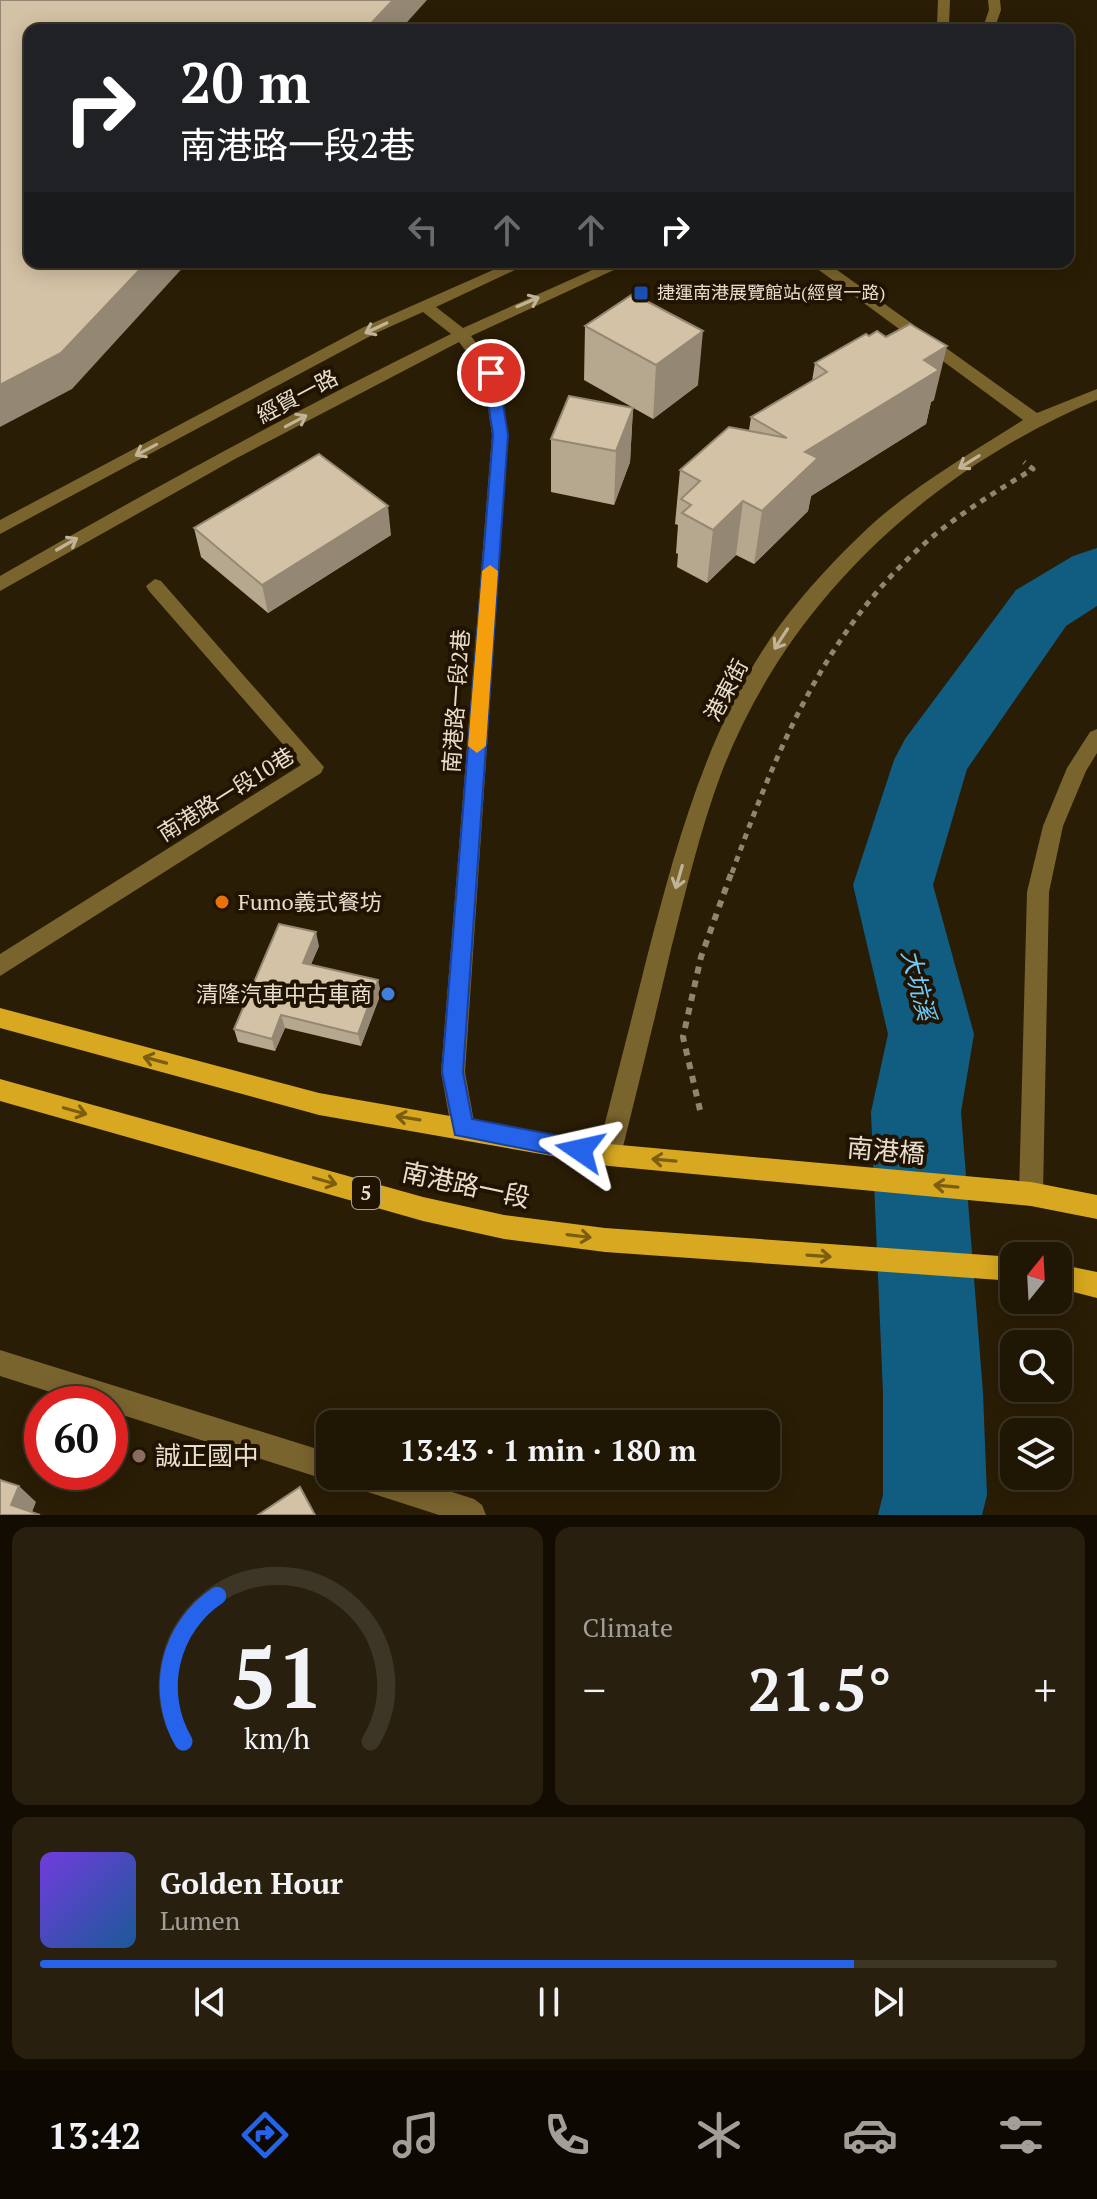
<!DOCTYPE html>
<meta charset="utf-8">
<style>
:root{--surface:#201604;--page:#281f0e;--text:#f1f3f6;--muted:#a29f9a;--line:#3d3526;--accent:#2563eb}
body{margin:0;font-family:"PT Serif","Noto Sans TC",serif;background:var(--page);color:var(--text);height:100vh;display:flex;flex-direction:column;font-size:30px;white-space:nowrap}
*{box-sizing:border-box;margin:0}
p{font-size:26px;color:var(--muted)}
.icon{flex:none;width:44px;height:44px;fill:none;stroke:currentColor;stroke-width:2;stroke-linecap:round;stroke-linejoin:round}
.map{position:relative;height:1515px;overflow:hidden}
.details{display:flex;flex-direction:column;gap:12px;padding:12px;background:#120c02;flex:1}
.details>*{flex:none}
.top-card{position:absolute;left:24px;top:24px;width:1050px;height:244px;border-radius:16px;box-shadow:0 4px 20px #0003,0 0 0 2px var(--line);background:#202124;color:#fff;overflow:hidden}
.needle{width:52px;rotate:18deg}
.fabs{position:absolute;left:1000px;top:1242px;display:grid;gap:16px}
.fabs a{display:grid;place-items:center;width:72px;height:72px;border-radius:16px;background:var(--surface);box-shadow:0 4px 20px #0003,0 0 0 2px var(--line);font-size:40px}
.speed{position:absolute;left:24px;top:1386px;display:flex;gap:16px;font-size:40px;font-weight:700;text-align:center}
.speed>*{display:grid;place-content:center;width:104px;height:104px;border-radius:50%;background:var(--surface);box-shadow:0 4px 20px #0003,0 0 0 2px var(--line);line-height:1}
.speed .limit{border:12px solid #d22;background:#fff;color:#111}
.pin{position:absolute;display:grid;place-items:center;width:68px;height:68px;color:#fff;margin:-34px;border:4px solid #fff;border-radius:50%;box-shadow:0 2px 8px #0007}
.me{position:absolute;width:88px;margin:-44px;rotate:281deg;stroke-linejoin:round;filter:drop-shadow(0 0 6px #0008)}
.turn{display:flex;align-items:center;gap:28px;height:168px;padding:0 24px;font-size:36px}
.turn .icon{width:104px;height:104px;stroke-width:2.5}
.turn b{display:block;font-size:56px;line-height:68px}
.lanes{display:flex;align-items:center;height:76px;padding:0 24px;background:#0003;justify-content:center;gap:40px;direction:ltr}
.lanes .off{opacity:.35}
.big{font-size:60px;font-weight:800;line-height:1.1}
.details .tile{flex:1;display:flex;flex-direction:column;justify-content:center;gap:12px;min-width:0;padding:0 28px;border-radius:16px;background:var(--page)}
.details .dial{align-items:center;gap:0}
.dial svg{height:208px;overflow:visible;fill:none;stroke:var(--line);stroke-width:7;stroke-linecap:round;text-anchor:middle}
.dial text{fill:var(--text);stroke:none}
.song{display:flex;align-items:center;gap:24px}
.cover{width:96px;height:96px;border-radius:12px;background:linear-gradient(135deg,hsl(260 70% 55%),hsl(210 70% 35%))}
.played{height:8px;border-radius:4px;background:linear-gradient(90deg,var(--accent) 80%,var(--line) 80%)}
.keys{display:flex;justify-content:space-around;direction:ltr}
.heat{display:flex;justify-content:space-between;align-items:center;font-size:44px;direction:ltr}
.details .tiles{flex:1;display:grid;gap:12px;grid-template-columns:1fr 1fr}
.tile:last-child{grid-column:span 2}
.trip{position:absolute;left:316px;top:1410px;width:464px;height:80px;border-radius:16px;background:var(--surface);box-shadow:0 4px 20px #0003,0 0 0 2px var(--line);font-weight:800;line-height:80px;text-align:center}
.tab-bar{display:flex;height:128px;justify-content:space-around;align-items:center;background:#0d0902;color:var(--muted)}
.tab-bar .icon{width:56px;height:56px}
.tab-bar .on{color:var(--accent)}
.tab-bar b{font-size:36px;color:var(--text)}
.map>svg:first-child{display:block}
</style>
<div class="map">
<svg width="1097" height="1515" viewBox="0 0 1097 1515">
<rect width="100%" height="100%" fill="#2a1d05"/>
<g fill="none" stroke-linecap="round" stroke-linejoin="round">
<path fill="#105d81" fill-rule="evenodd" d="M1097,548V606L1066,626L967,769L933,885L974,1034L961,1112L983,1393L987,1495L982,1515H878L883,1495V1393L871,1112L888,1034L853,885L894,760L905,739L1016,590L1073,556Z"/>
<path stroke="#908573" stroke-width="5" stroke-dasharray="6 6" stroke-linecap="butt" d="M732,873C778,746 829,621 937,533C967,509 1000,489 1033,469L1024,462"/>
<path stroke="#908573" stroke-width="6" stroke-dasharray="7 7" stroke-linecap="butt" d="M700,1110L683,1037L701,957L732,871"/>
<path fill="#7a642e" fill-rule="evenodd" d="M938,0H950L949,25L946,30H933L937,25Z
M988,0H1000L1001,10L994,30H982L989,10Z
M511,262H532L436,307L463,328L610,262H631L471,336L499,373L508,435L465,1072L475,1127L471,1135L463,1138L455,1135L451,1127L441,1072L492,435L483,374L459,342L235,459L0,591V576C148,491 298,409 451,334L423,312L376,333L0,534V520L364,327Z
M808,262H826L1037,413L1097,389V400C929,471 787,601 721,774C700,830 686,890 671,949C655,1018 638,1086 621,1155L617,1163L609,1166L601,1163L597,1155C613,1090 630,1026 646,961C676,845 708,724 780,625C806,590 837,557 869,527C915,485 971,453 1023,420Z
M155,579L161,581L324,767L321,773L0,976V954L301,765L149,591L146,586Z
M1097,729V753L1086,771L1063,826L1049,892L1043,1194L1040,1202L1031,1206L1022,1202L1019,1194L1027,892L1043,826L1067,768L1090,732Z
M0,1350L330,1453V1476H340L330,1481L110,1411V1404H88L0,1376Z
M345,1476H402L474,1499L482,1505L486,1515H439L349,1486Z"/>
<path fill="#d7a820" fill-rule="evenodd" d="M0,1008L319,1093L609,1144L1031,1182L1097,1195V1219L1031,1206L609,1166L319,1115L0,1028Z
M0,1079L423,1197L504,1215L605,1228L1014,1257V1281L605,1252L504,1239L423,1221L0,1101Z
M1058,1264L1097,1272V1298L1058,1288Z"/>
</g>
<path fill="#b6a78f" d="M303,262H327L323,267Z
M585,326L698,385L653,419L584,380Z
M815,363L934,400L931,402L926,424L811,496L808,511L754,564L736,555L707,583L677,567L678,554L676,553L678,525L675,524L680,470L749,430L751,417L812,381Z
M633,408L630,462L614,505L551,492V439Z
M194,528L391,535L268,613L201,557Z
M319,946L311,964L381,993L361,1046L285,1028L275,1051L238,1042L234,1029Z"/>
<path fill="#948874" d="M393,0H427L400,30H365Z
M147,262H188L72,389L0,427V385Z
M703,331L698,385L653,419L656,365Z
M947,346L934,400L931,402L926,424L811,496L808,511L754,564L762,511L805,452L924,360Z
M633,408L630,462L614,505L616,451Z
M743,501L736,555L707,583L713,530Z
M388,506L391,535L268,613L262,585Z
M316,932L319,946L306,976L303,963Z
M378,980L381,993L361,1046L358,1034Z
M281,1015L285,1028L275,1051L272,1039Z
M19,1486L36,1502L31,1515L11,1505Z"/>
<path fill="#d4c2a6" stroke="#948874" stroke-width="2" d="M0,0H393L365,30H30V262H147L61,353L0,385Z
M633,294L703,331L656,365L585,326Z
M910,324L947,346L924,360L939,370L805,452L818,458L762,511L743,501L713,530L682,513L691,505L681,499L700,481L680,470L729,427L787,438L751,417L827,372L815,363L866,334L869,336L877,331L886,337Z
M569,396L633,408L616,451L551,439Z
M319,454L388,506L262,585L194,528Z
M279,924L316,932L303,963L378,980L358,1034L281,1015L272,1039L234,1029Z
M0,1480L19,1486L11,1505L40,1515H0Z
M300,1487L315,1515H258Z"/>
<defs><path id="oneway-shaft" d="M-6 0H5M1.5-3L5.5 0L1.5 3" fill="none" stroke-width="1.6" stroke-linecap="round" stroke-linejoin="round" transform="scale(2)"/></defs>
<g stroke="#c1b397">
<use href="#oneway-shaft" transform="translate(528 302) rotate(-23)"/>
<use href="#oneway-shaft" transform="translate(376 328) rotate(155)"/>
<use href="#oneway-shaft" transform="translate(296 421) rotate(-28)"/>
<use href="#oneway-shaft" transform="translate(146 450) rotate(152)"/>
<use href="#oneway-shaft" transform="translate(969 462) rotate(148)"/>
<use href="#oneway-shaft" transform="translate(67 544) rotate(-30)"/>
<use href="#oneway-shaft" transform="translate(781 639) rotate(123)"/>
<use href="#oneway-shaft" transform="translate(679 877) rotate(106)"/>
</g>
<g stroke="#7c5e10">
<use href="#oneway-shaft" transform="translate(155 1060) rotate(-165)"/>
<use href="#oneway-shaft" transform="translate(75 1111) rotate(16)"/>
<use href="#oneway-shaft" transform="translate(408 1118) rotate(-171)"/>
<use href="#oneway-shaft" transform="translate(664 1160) rotate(-175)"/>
<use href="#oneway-shaft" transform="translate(325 1181) rotate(16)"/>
<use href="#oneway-shaft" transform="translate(946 1186) rotate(-175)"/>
<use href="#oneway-shaft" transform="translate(579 1236) rotate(7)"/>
<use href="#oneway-shaft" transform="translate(819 1256) rotate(4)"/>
</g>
<path fill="#2563eb" stroke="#184099" stroke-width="2" d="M491,369L498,373L508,435L463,1072L472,1119L580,1140L587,1143L590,1150L587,1157L580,1160L455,1135L442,1072L493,435L484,373Z"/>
<path fill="#f59e0b" d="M490,565L498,571L486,746L477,753L468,746L482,571Z"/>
<rect fill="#1a4fb4" stroke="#201400" stroke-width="3" x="633" y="285" width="16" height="16" rx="4"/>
<circle fill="#e8710a" stroke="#201400" stroke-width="3" cx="222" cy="902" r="8"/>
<circle fill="#3f7fe0" stroke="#201400" stroke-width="3" cx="388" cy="994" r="8"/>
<circle fill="#8d6e63" stroke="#201400" stroke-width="3" cx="139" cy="1456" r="8"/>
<g text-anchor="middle" stroke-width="8" stroke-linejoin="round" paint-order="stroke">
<g font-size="18" fill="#e7ded0" stroke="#201400" text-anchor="start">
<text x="657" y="299">捷運南港展覽館站(經貿一路)</text>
</g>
<rect fill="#201400" stroke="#aba192" stroke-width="2" x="352" y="1177" width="28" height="32" rx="6"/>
<g font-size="20" font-weight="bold" fill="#e7ded0">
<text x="366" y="1200">5</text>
</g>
<g font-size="22" fill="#e7ded0" stroke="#201400">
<text transform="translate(297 396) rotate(-28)" y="8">經貿一路</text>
<text transform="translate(726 690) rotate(-62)" y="8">港東街</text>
<text transform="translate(456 701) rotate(-86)" y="8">南港路一段2巷</text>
<text transform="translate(226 794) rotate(-32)" y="8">南港路一段10巷</text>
</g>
<g font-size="22" fill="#e7ded0" stroke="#201400" text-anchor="start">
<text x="238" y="910">Fumo義式餐坊</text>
<text x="372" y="1002" text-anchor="end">清隆汽車中古車商</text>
</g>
<g font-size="24" font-style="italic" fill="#6fcafe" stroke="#201400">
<text transform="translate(918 985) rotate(76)" y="8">大坑溪</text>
</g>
<g font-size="26" fill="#e7ded0" stroke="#201400">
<text transform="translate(886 1151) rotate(5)" y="9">南港橋</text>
<text transform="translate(466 1185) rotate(12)" y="9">南港路一段</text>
</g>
<g font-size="26" fill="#e7ded0" stroke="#201400" text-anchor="start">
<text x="155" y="1465">誠正國中</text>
</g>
</g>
</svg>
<div class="fabs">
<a><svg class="needle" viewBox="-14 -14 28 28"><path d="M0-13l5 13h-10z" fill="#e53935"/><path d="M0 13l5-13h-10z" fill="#a29f9a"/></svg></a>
<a><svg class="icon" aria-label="search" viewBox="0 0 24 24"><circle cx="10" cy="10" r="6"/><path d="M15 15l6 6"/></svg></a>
<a><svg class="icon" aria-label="layers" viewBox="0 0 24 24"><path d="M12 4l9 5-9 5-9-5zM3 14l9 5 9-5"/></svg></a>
</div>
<div class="speed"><div class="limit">60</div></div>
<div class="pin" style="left:491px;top:373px;background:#d93025"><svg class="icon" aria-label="arrive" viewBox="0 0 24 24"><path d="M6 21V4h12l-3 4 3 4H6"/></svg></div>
<svg class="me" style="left:580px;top:1150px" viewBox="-20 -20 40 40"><path d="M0-17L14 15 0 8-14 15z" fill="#2563eb" stroke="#fff" stroke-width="4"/></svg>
<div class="trip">13:43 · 1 min · 180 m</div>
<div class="top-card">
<div class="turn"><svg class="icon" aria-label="right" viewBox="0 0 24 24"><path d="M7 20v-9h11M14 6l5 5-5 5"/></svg><div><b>20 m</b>南港路一段2巷</div></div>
<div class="lanes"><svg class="icon off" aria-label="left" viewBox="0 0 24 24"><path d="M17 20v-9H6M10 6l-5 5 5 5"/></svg><svg class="icon off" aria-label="ahead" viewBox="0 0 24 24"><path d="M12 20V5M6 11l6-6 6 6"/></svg><svg class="icon off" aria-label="ahead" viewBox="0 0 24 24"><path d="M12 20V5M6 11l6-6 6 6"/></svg><svg class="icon" aria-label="right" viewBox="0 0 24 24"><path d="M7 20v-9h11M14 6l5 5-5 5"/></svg></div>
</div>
</div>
<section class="details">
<div class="tiles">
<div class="tile dial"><svg viewBox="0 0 100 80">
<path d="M14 69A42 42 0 1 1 86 69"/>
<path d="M14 69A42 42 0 0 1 27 13" stroke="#2563eb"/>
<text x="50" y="56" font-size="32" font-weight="700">51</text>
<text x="50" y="72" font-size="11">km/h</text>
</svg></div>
<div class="tile"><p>Climate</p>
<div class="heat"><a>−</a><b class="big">21.5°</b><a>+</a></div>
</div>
<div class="tile">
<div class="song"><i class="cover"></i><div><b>Golden Hour</b><p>Lumen</p></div></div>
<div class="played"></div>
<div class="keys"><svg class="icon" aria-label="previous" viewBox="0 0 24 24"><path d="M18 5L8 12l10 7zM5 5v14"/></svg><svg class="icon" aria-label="pause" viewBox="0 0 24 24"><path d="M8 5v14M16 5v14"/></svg><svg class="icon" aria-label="next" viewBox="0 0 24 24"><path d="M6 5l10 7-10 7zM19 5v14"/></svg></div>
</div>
</div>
</section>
<nav class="tab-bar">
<b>13:42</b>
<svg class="icon on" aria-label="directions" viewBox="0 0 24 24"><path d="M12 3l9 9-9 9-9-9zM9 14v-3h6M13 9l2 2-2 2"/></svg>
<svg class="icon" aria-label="music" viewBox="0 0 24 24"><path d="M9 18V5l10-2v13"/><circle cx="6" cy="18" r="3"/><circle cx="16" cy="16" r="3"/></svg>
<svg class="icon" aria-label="phone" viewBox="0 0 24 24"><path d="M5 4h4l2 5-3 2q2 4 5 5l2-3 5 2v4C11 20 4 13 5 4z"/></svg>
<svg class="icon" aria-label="climate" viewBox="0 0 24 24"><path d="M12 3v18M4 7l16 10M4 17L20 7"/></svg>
<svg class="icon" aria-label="car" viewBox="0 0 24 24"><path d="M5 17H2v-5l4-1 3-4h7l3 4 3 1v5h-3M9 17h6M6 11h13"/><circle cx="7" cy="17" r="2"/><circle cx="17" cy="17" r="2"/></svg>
<svg class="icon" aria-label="filters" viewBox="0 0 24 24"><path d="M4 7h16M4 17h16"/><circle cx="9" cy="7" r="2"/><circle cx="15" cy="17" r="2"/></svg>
</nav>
